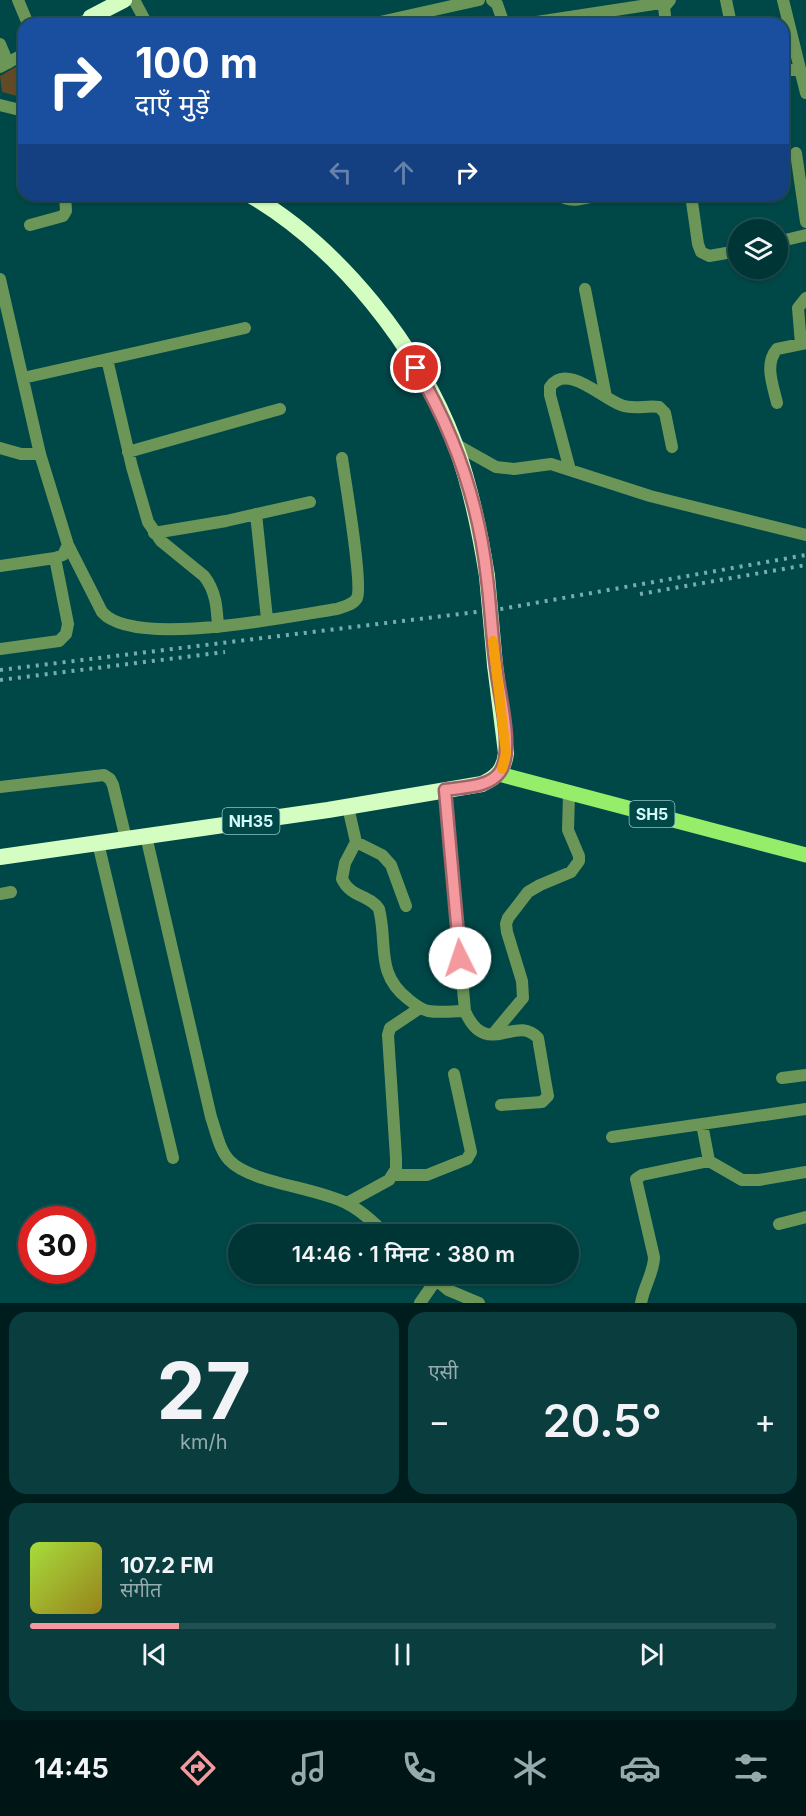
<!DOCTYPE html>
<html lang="hi">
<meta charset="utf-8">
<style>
:root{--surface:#003536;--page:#0a3d3e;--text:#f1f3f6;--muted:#95abad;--line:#225051;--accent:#f49a9f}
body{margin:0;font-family:Inter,"Noto Sans Devanagari",sans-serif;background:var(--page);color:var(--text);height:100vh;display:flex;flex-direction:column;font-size:22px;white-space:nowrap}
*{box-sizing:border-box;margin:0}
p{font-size:20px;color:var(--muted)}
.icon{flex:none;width:33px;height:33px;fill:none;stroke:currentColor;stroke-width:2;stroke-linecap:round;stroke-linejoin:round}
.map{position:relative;height:1303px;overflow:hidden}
.sheet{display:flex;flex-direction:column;gap:9px;padding:9px;background:#001d1e;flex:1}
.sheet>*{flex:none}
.hud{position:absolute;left:18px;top:18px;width:771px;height:183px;border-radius:18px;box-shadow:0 2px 4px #0004,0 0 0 2px var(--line);background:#1a4fa0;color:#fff;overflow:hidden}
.tools{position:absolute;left:728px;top:219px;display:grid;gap:12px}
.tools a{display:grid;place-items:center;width:60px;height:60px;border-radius:50%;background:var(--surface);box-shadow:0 2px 4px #0004,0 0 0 2px var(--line);font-size:30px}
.speed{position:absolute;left:18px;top:1206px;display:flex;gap:12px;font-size:30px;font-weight:700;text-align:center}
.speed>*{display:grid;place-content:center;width:78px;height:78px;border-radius:50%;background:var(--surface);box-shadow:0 2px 4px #0004,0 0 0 2px var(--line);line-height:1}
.speed .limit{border:9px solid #d22;background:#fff;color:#111}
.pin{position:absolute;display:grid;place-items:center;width:51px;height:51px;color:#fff;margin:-26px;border:3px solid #fff;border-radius:50%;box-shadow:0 2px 6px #0007}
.me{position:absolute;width:66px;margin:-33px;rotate:356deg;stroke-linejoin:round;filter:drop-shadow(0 0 4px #0008)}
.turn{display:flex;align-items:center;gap:21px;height:126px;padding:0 18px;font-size:27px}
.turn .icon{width:78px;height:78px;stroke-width:2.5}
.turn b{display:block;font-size:42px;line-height:51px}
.lanes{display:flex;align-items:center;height:57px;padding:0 18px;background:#0003;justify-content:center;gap:30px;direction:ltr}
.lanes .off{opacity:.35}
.big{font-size:45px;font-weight:600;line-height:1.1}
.sheet .tile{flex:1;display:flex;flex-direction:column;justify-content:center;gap:9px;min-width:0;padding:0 21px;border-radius:18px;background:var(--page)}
.sheet .dial{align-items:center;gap:0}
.dial b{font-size:78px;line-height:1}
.song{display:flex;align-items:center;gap:18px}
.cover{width:72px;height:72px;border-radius:9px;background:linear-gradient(135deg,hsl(80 70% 55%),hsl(50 70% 35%))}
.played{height:6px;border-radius:3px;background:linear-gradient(90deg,var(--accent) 20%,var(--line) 20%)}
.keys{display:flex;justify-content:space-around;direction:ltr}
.heat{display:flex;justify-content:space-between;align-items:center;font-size:33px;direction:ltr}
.sheet .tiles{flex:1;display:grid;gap:9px;grid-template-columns:1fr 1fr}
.tile:last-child{grid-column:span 2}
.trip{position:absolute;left:228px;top:1224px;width:351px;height:60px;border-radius:30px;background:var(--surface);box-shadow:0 2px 4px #0004,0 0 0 2px var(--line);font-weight:600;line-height:60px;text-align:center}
.dock{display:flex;height:96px;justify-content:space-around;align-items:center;background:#001516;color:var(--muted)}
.dock .icon{width:42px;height:42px}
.dock .active{color:var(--accent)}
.dock b{font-size:27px;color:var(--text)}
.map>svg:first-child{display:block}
</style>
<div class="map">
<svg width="806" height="1303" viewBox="0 0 806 1303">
<rect width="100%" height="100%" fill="#004748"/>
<path fill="#624a26" d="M24,62V98L2,92L0,76Z"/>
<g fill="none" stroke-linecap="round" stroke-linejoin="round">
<path stroke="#6c9658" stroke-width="12" d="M18,0L28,24
M134,0L147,24
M492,0L497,4L504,24
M726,0L731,24
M783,0L806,93
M79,24L91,17
M371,24L479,0
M524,24L667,2
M666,24L664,7L670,0
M0,44L8,63
M0,67L24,54
M783,70H800
M0,105L24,111
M796,153L806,222
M559,195C571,204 585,198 599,195
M691,195L698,244L701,252L709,256L738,251
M30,225L63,216L66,211L65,195
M777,242L806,235
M0,279L40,454L68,545L63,555L55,558L0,566
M585,289L606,397
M801,344L798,308L806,298
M107,359L132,467L148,522L161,541L204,576C216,591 217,608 218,627
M23,378L245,328
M777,403C773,385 764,364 777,349L806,343
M455,444L496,467L514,469L551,464L650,496L806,535
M0,448L21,454H40
M128,452L280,409
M570,470L550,395V387C566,362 603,399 621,405C633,410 647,405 659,407L665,413L672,447
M256,514L267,619
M154,533L226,521L310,502
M68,545L102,612C134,649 290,616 337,609C345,606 353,605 357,598C363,585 345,479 342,458
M0,649L59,641L66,634L68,624L55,558
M0,787L104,775L110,779L113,785L126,839
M445,790L465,1011C486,1060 516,1013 538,1038L547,1091L548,1096L542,1102L501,1105
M348,807L356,842L345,863L342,879C351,898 369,894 379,909C388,945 375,973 408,999C414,1004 420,1009 428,1011C440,1013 453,1011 465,1011
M146,836L211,1117C216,1131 219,1149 229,1160C250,1183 315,1187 346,1203C361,1210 374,1223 386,1234
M356,842L382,855L391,865L406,906
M98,843L173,1158
M0,894L11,892
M493,1034L523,998L522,981L507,932L506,924L508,918L528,892L540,885L571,872L579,861V856L568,830L569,794
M782,1078L806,1075
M702,1124L709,1161L742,1180H759L806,1172
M612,1137L806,1109
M394,1175H427L467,1159L471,1152L454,1074
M347,1203L389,1180L396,1169V1158L388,1035L390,1028L420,1008
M779,1224L806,1217
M429,1274L448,1290L479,1303
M420,1303L436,1280
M641,1303C644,1286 654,1272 654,1257L636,1179L642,1175L709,1161"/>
<path stroke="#96ed69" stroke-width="15" d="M499,774L806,855"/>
<path stroke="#d4fdc2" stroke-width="16" d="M92,24L91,17L124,0
M250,195C340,248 418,346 455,444C471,487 480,532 487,576
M0,857L328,810L482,784C497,777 504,770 506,753L495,665"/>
<path stroke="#79adad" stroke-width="4" stroke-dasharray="3 6" stroke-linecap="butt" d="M640,594L806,565
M0,670L501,609L806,555
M0,680L225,652"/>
<path stroke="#d4fdc2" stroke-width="16" d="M487,576L495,665"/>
</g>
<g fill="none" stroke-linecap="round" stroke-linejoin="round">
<defs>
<path id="route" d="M416,368C454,432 479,504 487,578C491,610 492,642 497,674C500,698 514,752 500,772C489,788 462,787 445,790L460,958"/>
</defs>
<use href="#route" stroke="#9f6467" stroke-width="15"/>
<use href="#route" stroke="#f49a9f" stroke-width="10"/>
<path stroke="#f59e0b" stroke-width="10" d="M493,641L506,753L502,769"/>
</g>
<g text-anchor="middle" stroke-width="6" stroke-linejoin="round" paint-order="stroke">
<g fill="#004748" stroke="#94c4c4" stroke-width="1.5">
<rect x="629.5" y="801" width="45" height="26" rx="4.5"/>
<rect x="222.5" y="808" width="57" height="26" rx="4.5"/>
</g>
<g font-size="16" font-weight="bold" fill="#d4f9f9">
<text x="652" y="820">SH5</text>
<text x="251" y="827">NH35</text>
</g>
</g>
</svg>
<div class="tools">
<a><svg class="icon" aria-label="layers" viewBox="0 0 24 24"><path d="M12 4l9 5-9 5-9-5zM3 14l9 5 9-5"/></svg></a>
</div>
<div class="speed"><div class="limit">30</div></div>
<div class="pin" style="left:416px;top:368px;background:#d93025"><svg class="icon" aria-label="arrive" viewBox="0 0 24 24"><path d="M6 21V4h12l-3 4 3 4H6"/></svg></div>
<svg class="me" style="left:460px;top:958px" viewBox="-20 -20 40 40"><circle r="19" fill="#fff"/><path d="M0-13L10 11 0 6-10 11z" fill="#f49a9f"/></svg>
<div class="trip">14:46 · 1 मिनट · 380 m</div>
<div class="hud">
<div class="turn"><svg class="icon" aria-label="right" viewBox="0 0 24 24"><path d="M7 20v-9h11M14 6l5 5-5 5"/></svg><div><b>100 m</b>दाएँ मुड़ें</div></div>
<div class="lanes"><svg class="icon off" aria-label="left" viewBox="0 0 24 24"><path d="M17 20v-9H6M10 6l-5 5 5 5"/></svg><svg class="icon off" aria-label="ahead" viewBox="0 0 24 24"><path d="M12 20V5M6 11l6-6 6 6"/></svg><svg class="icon" aria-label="right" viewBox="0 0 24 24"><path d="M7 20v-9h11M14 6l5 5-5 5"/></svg></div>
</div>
</div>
<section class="sheet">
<div class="tiles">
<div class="tile dial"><b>27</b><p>km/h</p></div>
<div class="tile"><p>एसी</p>
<div class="heat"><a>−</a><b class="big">20.5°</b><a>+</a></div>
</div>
<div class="tile">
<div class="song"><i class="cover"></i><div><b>107.2 FM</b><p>संगीत</p></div></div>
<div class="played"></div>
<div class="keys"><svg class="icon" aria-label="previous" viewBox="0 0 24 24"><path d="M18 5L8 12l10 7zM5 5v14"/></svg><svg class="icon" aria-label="pause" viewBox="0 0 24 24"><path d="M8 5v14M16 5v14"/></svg><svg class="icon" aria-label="next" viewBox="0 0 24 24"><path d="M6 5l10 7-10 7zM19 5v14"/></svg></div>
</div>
</div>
</section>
<nav class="dock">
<b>14:45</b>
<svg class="icon active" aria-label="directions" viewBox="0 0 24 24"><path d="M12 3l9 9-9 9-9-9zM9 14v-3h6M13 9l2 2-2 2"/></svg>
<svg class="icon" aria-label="music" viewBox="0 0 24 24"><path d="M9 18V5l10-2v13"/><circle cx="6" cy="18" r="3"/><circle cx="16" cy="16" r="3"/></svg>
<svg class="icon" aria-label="phone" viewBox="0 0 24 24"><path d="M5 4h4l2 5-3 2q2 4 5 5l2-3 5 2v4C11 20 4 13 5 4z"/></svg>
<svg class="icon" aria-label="climate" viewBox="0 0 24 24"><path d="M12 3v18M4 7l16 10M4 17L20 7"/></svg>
<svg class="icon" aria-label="car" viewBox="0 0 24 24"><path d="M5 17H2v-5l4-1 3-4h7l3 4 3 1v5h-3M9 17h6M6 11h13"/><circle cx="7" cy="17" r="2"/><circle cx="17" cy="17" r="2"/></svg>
<svg class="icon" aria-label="filters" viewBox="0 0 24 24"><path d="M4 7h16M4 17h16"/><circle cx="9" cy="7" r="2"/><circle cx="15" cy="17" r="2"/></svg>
</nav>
